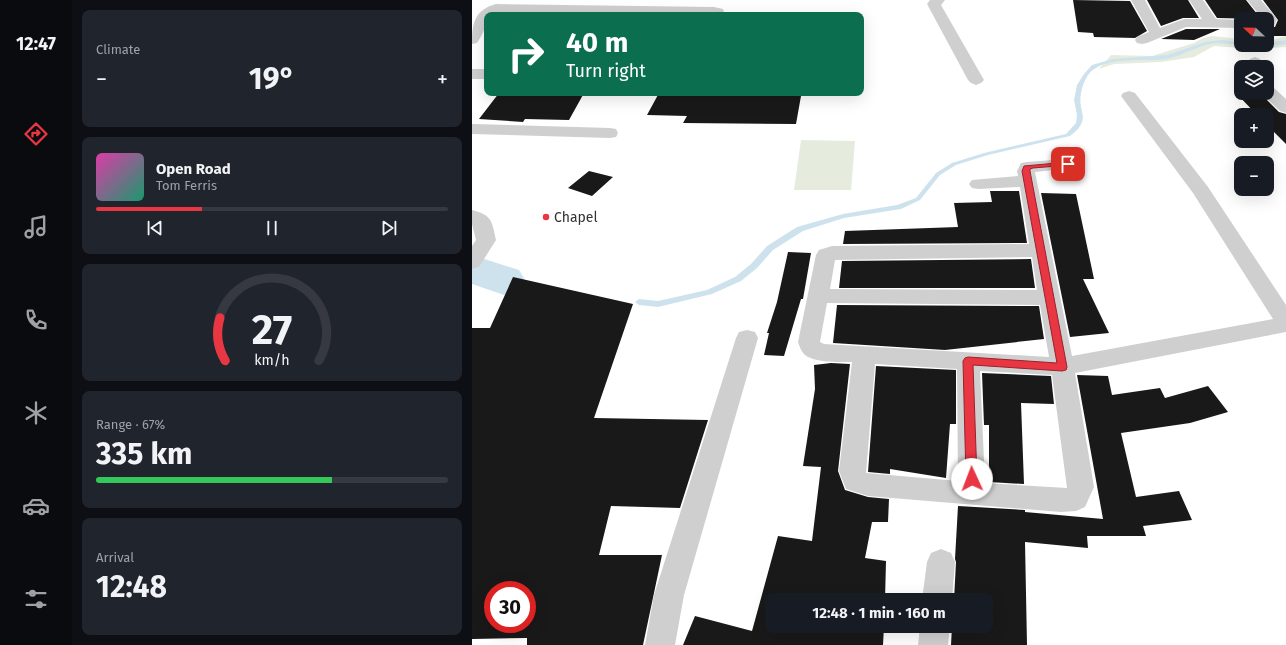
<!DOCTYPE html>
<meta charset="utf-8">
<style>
:root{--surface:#171b24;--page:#20242c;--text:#f1f3f6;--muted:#9ea1a6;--line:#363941;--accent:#e83643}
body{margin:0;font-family:"Fira Sans",sans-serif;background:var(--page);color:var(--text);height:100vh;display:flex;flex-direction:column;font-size:15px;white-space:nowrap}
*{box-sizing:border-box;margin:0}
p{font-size:13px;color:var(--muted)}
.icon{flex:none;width:22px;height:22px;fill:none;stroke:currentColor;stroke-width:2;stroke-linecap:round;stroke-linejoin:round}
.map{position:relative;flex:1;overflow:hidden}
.sheet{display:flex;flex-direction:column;gap:10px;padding:10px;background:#0d0f14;width:400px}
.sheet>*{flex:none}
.hud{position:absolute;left:12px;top:12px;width:380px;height:84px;border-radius:8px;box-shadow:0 4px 16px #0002;background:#0b6e4f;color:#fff;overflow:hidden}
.needle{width:26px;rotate:292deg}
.buttons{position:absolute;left:762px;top:12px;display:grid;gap:8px}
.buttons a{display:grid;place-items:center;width:40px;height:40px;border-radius:8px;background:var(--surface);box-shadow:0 4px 16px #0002;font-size:20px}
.speed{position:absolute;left:12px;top:581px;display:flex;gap:8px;font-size:20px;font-weight:700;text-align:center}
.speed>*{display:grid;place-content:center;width:52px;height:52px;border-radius:50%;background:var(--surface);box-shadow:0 4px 16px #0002;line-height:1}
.speed .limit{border:6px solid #d22;background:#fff;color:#111}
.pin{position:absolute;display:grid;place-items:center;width:34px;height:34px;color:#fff;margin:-17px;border-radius:8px;box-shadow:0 2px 6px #0006}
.me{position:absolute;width:44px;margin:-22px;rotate:358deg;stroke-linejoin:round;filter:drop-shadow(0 0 3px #0008)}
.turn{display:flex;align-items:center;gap:14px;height:84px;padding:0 16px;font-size:18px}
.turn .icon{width:52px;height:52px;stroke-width:2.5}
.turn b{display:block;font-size:28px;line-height:34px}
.big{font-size:30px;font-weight:700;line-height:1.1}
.sheet .tile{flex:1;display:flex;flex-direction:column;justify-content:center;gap:6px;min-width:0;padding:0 14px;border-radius:8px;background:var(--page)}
.sheet .dial{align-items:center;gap:0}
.dial svg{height:104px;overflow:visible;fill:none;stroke:var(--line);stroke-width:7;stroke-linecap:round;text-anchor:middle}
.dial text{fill:var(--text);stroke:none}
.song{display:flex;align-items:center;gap:12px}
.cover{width:48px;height:48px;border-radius:6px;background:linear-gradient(135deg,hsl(320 70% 55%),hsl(160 70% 35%))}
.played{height:4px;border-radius:2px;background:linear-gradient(90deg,var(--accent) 30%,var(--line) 30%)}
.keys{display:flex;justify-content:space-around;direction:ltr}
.heat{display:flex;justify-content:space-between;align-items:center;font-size:22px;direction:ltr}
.charge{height:6px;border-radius:3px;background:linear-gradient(90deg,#34c759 67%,var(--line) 0)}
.trip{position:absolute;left:293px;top:593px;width:228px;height:40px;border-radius:8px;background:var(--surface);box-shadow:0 4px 16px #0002;font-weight:700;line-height:40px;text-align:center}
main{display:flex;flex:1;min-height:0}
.menu{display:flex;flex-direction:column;width:72px;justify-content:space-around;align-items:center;background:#090b0e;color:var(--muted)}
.menu .icon{width:28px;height:28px}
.menu .active{color:var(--accent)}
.menu b{font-size:18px;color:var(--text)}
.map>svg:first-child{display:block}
</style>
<main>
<nav class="menu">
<b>12:47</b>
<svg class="icon active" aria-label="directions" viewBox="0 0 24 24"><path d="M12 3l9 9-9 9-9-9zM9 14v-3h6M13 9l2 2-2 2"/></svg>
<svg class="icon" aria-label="music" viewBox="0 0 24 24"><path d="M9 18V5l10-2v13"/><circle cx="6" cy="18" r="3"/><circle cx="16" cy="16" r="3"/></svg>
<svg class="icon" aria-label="phone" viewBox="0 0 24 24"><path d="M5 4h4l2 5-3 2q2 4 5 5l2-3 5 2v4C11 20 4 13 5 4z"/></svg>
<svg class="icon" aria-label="climate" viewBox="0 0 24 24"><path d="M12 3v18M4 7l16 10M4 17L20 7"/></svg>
<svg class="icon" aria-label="car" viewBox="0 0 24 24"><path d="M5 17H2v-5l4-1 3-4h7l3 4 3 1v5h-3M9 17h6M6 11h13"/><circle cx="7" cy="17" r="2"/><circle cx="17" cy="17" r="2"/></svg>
<svg class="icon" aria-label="filters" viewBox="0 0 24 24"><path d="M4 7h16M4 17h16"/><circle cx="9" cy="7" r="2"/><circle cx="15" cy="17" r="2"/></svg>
</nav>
<section class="sheet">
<div class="tile"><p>Climate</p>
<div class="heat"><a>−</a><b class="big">19°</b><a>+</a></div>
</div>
<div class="tile">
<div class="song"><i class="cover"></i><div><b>Open Road</b><p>Tom Ferris</p></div></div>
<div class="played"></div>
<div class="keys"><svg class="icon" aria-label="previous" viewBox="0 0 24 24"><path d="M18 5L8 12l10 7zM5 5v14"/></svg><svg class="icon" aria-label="pause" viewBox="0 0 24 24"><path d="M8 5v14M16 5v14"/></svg><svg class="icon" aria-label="next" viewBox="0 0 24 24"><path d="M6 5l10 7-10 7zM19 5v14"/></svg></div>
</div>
<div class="tile dial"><svg viewBox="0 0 100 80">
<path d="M14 69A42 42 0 1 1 86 69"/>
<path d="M14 69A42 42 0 0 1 10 36" stroke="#e83643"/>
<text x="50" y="56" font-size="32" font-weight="700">27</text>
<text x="50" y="72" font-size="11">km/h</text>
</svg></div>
<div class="tile"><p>Range · 67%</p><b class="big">335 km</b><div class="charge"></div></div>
<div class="tile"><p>Arrival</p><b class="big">12:48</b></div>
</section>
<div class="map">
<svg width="814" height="645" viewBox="0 0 814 645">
<rect width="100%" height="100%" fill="#fff"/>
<path fill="#e5ecde" d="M740,36L769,39V45H795V42L814,36V47L784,49L742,46L722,57L689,62L642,64L627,69L639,55L680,56L722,43L731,38Z
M329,140L383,141L379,190H322Z"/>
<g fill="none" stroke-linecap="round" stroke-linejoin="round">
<path fill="#cee2ee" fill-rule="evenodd" d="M749,40L769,42V45H771L769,46C759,44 749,42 738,44C723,47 710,56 695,59C673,62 631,55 616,75C610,85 607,96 609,107C610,112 612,118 610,122C608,128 603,132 598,136L516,155L484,165L468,175L448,200L429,209L372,218L331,231L301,250L285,268L269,281L240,294L186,307L167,305L163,302L167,299L186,301L235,290L263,277L279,264L295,246L325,227L371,214L425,205L444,198L464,173L480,163L512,153L594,134L604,123L605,115L602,100L605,85L612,74L620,65L641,59L695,55L733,42Z
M814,40V44L789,47L786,45H795V43Z"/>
<path fill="#cee2ee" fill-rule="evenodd" d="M0,255L47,270L53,280L47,290L32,295L0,284Z"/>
</g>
<path fill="#191919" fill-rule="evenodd" d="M601,0L658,1L675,31L663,38L622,37L621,33L606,32Z
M675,0H716L727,18H711L689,26Z
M733,0H774L789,19L745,18Z
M791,0H814V36H795V28L803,27L806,20Z
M714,29H748L722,40L689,39Z
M27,93H112L97,120L53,119L51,122L7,119Z
M187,93H292V95L329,96L324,124L211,123L215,116L175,115Z
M764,93H788L807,112L814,114V144L795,125V115H785Z
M117,171L141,177L120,196L96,188Z
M518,191H547L555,243L371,244L373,231L486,227L482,203L520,202Z
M569,193L604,194L622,279H611L637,333L598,337Z
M316,252L339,253L331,299H329L312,356L292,355L297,333H295L305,302Z
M559,259L563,288H367L370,261Z
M41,277L161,304L122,418L236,420L208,508L139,506L127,555H190L171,645H55V638L0,639V328H18ZM21,590H55V624H21Z
M365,305L567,306L572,339L473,350L361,343Z
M359,363L378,364L366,471L373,490L396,497L417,499L416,522H400L393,558L414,561L413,600H300V626H412L411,645H211L223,616L280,631L306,536L340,541L349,467L331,466L343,389L342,365Z
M404,366L484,370V424H478L474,478L418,469V474L396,472Z
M510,373L579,376L582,404L549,403L552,484L517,482V425H512Z
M605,375L636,376L640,395L688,388L693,398L736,386L756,412L718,423L649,433L664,497L707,491L720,520L671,526L674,536H615L616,548L553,542L555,645H479L480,626H514V600H482L484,562L483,559L486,506L553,510V512L631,519Z"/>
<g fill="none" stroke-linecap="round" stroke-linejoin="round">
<path fill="#cfcfcf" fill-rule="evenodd" d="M458,0H473L469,5L512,80L509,83L504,85L499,83L496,80L455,4Z
M659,0H673L688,28L712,19H730L717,0H731L744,19L769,20V28L714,27L675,43L670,44L665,43L663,40L665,37L677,32Z
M775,0H789L805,19L802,26L795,27V19H791Z
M24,4L242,7L251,9L253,15L27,12L21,15H15C15,25 11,34 5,43L0,44C0,24 2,10 24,4Z
M783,57L788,59L792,67H776L775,62L778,59Z
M0,69H15V79H0Z
M795,85L801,87L814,99V113L808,111L789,93H795Z
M657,91L663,93L736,187L814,305V332L603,373L622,487L613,507L604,511L589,512L396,496L374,489L367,471L380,362C367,362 341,363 332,354C329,351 327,345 326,342L344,255L347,250L360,246L557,244L548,187L506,189L500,188L497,184L500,180L546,176L545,171L549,163L555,162L595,159L601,160L604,164L601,168L563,172L600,356L801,319L721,193L649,96L651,93ZM560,257L565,290L358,289L363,260ZM355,303L568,305L577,357L352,344L348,342ZM403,364L485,369L486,481L394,473ZM508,371L580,375L595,488L513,483Z
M0,124L138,128L144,129L146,133L144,137L138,138L0,134Z
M0,210C20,215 20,221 24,240L7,267L0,269V246L4,240L0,224Z
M275,330L283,332L286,338L212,595L203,645H173L182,595L264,338L267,332Z
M469,549L479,553L483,562L480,600H450L455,562L459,553Z
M448,626H478L476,645H446Z"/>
</g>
<path fill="#e83643" stroke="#97232c" d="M596,162H598V165L561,168L558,169V171L595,367L594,370L590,371L501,365L505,479L504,483L500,484L496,483L494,479L491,361L493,358L496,357L585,363L550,171L552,166Z"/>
<circle fill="#e83643" stroke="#fff" stroke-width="1.5" cx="74" cy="217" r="4"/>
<g text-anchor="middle" stroke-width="4" stroke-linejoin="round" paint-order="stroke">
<g font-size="14" fill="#323232" stroke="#fff" text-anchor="start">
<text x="82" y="222">Chapel</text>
</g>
</g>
</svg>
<div class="buttons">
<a><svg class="needle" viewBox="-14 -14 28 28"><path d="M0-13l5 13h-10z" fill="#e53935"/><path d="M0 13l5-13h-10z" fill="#9ea1a6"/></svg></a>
<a><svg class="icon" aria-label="layers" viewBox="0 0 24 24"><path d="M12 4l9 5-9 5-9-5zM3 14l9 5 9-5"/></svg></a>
<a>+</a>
<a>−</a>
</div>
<div class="speed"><div class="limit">30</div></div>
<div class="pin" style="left:596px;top:164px;background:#d93025"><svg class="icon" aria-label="arrive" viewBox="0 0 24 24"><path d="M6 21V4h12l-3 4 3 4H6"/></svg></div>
<svg class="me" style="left:500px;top:479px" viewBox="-20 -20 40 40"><circle r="19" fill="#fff"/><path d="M0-13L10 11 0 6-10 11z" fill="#e83643"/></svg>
<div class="trip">12:48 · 1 min · 160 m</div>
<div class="hud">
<div class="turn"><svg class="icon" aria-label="right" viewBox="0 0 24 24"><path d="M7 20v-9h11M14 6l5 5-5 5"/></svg><div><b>40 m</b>Turn right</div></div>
</div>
</div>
</main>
